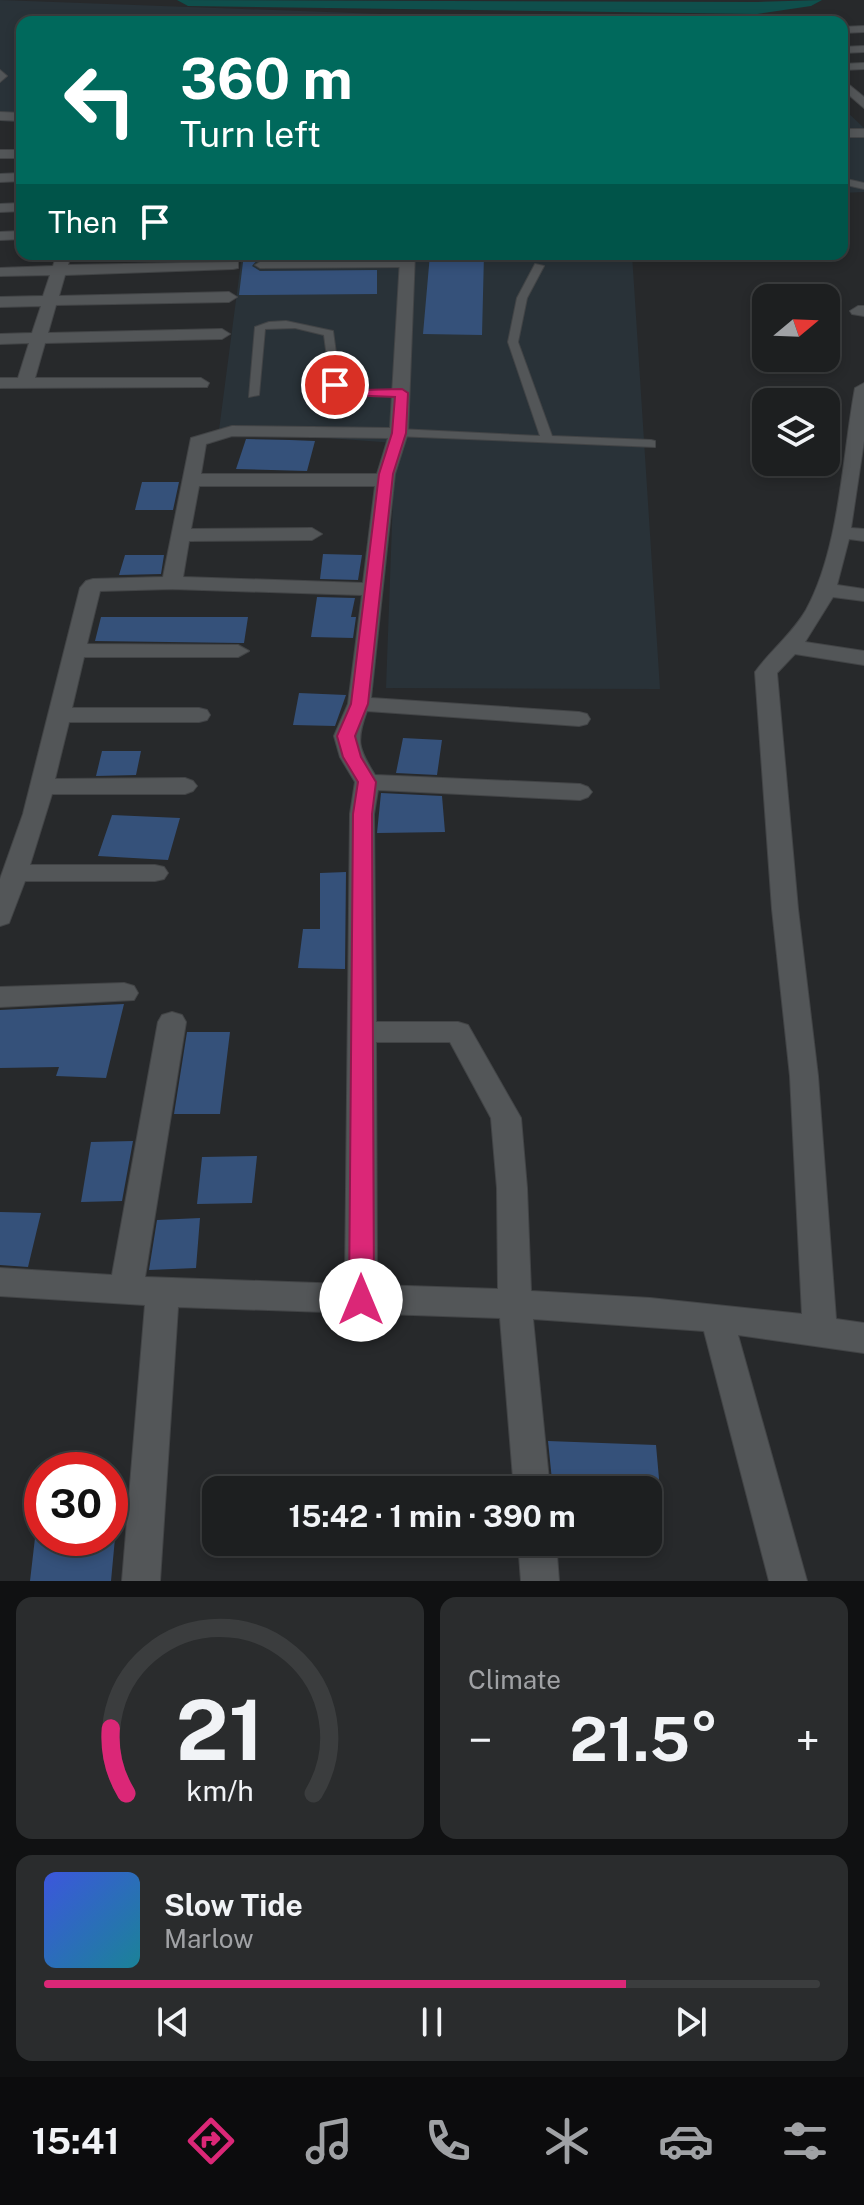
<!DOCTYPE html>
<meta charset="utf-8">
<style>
:root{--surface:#1d1f20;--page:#2a2c2d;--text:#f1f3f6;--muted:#a0a2a5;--line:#3b3d3e;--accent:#db2777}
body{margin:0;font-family:"Public Sans",sans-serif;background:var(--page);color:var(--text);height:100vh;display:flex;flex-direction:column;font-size:30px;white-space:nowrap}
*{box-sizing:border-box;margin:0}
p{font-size:26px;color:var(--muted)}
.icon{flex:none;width:44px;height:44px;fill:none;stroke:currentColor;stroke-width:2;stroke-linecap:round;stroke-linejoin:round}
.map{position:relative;height:1581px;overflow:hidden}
.panel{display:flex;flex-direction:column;gap:16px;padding:16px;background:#101112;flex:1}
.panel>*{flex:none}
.top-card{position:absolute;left:16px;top:16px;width:832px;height:244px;border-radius:16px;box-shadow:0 4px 12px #0003,0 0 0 2px var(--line);background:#00695c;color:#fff;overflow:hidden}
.needle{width:52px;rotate:71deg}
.fabs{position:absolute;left:752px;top:284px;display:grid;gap:16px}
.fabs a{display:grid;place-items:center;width:88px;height:88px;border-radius:16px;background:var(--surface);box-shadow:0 4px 12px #0003,0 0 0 2px var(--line);font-size:40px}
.speed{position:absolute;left:24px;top:1452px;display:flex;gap:16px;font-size:40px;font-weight:700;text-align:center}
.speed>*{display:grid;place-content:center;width:104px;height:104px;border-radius:50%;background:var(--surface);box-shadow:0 4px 12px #0003,0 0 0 2px var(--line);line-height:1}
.speed .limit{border:12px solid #d22;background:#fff;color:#111}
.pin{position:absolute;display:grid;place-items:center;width:68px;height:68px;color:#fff;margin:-34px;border:4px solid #fff;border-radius:50%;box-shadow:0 2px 8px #0007}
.me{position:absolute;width:88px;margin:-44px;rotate:0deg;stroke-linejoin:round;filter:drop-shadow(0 0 6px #0008)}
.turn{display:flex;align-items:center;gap:28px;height:168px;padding:0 32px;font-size:36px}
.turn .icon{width:104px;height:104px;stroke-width:2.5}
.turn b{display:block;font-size:56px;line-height:68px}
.then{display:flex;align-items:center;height:76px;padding:0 32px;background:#0003;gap:16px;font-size:30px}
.big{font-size:60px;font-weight:700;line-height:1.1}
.panel .card{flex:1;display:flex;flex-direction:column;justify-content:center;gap:12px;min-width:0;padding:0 28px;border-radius:16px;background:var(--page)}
.panel .dial{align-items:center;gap:0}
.dial svg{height:208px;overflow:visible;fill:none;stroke:var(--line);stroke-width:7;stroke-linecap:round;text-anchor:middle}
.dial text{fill:var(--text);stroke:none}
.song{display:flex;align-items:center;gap:24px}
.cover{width:96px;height:96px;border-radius:12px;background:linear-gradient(135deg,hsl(230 70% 55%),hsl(190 70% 35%))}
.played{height:8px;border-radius:4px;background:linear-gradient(90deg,var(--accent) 75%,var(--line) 75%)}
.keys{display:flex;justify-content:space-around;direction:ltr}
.heat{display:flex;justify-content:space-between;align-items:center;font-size:44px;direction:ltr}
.panel .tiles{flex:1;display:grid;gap:16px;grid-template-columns:1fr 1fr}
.card:last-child{grid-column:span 2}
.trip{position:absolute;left:202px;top:1476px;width:460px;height:80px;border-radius:16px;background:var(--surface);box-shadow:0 4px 12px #0003,0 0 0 2px var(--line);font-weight:700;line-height:80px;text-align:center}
.tab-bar{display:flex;height:128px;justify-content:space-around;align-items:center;background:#0c0c0d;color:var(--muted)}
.tab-bar .icon{width:56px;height:56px}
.tab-bar .selected{color:var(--accent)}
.tab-bar b{font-size:36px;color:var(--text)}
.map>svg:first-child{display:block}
</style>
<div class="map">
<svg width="864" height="1581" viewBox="0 0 864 1581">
<rect width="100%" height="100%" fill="#27292b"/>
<path fill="#293238" d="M0,0L381,14L387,22H22V122L0,121Z
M842,107L864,128V192L842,193Z
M242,254H632L660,689L386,688L395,443L219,430Z"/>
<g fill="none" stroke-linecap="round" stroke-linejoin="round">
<path fill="#0f4f4c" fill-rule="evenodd" d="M177,0L757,2L822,0L811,6L757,14L188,6Z"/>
</g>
<path fill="#35517a" d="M244,254H293L292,259H258L252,266L260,271L377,270V294L239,295Z
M430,254H484L482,335L423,334Z
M246,439L290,440L315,441L307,471L236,469Z
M142,482H179L173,510H135Z
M323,554L362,555L358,580L320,579Z
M125,555H164L161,574L119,575Z
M317,597L355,598L351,617H356L353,638L311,637Z
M101,617H248L244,643H241L95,641Z
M299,693L346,695L335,726L293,725Z
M403,738L442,740L437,775L396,773Z
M102,751H141L136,775L96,776Z
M381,793L442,796L445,832L377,833Z
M112,815L180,818L168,860L98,856Z
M346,872L345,969L298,968L303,929H320V873Z
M124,1004L106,1078L56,1076L59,1067L0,1068V1010Z
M187,1032H230L220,1114H174Z
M133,1141L122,1201L81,1202L91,1142Z
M257,1156L252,1203L197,1204L202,1157Z
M0,1212L41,1213L28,1267L0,1265Z
M200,1218L196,1268L149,1270L157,1220Z
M548,1441L656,1445L660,1490H553Z
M35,1538H115L111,1581H30Z"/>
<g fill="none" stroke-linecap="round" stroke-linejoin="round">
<defs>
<path id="lane" d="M0,70L7,76L0,82Z
M842,178L864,183V189L842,184Z
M408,262L412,263V267L260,268L255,265L260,262Z
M535,264L544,266L527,298L518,342L552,436L651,440L655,441V447L395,436V430L399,429L540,436L508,342L517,298Z
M286,321L333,331L340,383L361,390H402L408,393L402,396C377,396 354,399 331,387L324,335L295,328L265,329L259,395L249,397L255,327L269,322Z"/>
<path id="street" d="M864,26V32L842,33V27Z
M864,46V52L842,53V47Z
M864,63V69L842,70V64Z
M842,79L864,97V108L842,89Z
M0,112L22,113V121L0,120Z
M842,129H864V137H842Z
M0,150H22V158H0Z
M22,173V181L0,182V174Z
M22,203V211L0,212V204Z
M22,231V239L0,240V232Z
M57,254H71L68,265L238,262V268L233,269L65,275L59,296L229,292L237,297L229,302L56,305L48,333L222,329L230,334L222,339L45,343L35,378H201L209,383L207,387L0,388V378H18L29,343L0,344V334L32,333L41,306L0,307V297L43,296L50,275L0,276V268L53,266Z
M330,254H415L408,433L395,474L371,698L579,712L587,714L590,719L587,724L579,726L367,711C356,741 358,748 375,775L580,784L588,787L592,792L588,797L580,800L378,790L374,814L376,1022H458L468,1025L521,1118L527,1188L531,1291L650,1298L802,1314L790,1076L772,909L755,672C771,650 792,634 806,610C840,548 842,458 855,388L864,383V441L851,528L864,529V541L849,539L837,585L864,589V601L833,597L805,642L864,651V665L795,654L777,673L798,909L818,1076L836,1319L864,1323V1353L738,1335L807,1581H769L704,1331L533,1319L550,1490H514L500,1318L178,1307L160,1581H122L145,1305L0,1296V1268L112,1275L158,1022L162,1015L172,1012L182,1015L186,1022L145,1277L345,1284L350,814L355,782L340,757L334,736L348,704L362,595L172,589L100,591L87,644L238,645L249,651L238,657H84L72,708H199L207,710L210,715L207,720L199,722H69L55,779L185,778L193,781L197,786L193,791L185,794H52L30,865H155L164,867L168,873L164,879L155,881H25L9,923L0,926V879L23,814L80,588L86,581L93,579L163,577L191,438L232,426L390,428L400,259L337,258ZM232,436L388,438L377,474H201L206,444ZM199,486H375L363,583L183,577L189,541L312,540L322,534L312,528L191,529ZM376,1042H450L491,1118L497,1188L498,1289L377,1285Z
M858,306H864V316L852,314L850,311Z
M124,983L134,986L138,993L134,1000L0,1007V987Z
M518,1542H556L559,1581H521Z"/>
</defs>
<use href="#lane" stroke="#424446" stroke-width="2"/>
<use href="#street" stroke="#424446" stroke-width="2"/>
<use href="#lane" fill="#535658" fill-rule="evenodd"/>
<use href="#street" fill="#535658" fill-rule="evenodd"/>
</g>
<path fill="#db2777" stroke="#8e194d" stroke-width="2" d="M335,381L361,390L402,389L408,393L406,433L393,474L368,704L355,736L361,757L376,782L372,814L374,1300L370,1307L361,1310L353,1307L349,1300L353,814L358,782L343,757L337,736L351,704L379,474L392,433L395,397L347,395L329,385Z"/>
</svg>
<div class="fabs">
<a><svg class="needle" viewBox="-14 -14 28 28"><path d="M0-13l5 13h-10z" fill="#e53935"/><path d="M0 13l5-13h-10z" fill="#a0a2a5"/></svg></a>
<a><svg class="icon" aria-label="layers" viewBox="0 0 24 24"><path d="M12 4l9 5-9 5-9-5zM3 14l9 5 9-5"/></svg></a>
</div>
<div class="speed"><div class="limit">30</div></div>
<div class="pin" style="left:335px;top:385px;background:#d93025"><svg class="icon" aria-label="arrive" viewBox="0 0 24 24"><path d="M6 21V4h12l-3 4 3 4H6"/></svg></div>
<svg class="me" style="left:361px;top:1300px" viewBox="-20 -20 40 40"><circle r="19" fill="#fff"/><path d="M0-13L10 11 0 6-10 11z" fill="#db2777"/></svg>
<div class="trip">15:42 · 1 min · 390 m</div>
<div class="top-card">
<div class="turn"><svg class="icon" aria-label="left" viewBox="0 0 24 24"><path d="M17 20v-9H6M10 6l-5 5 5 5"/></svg><div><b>360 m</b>Turn left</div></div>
<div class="then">Then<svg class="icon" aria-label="arrive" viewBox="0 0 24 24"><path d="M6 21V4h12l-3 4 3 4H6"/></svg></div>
</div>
</div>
<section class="panel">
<div class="tiles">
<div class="card dial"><svg viewBox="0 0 100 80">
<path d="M14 69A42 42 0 1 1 86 69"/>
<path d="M14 69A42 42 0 0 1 8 44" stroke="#db2777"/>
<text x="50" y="56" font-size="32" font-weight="700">21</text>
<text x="50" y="72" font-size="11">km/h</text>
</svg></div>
<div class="card"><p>Climate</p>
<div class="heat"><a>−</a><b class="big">21.5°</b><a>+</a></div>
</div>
<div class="card">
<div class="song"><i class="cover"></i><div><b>Slow Tide</b><p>Marlow</p></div></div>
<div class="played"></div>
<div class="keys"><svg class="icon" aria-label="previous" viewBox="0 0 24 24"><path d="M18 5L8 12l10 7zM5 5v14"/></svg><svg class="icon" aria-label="pause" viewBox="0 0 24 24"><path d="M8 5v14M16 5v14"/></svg><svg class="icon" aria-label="next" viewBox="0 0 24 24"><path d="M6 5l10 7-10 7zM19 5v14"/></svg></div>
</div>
</div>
</section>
<nav class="tab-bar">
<b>15:41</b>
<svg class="icon selected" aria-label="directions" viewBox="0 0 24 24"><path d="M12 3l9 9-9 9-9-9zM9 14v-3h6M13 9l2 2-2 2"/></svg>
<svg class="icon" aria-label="music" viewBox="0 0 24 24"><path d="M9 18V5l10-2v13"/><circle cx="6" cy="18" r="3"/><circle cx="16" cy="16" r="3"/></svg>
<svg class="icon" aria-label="phone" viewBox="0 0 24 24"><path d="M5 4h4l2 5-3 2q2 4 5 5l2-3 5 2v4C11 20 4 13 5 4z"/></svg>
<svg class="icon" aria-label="climate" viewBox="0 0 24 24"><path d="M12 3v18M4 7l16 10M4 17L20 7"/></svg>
<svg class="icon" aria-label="car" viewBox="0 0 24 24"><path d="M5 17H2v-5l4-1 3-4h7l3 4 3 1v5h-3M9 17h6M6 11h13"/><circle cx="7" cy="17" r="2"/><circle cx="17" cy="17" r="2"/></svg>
<svg class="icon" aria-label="filters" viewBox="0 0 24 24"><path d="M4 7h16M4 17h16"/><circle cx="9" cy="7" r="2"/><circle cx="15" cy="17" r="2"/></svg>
</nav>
